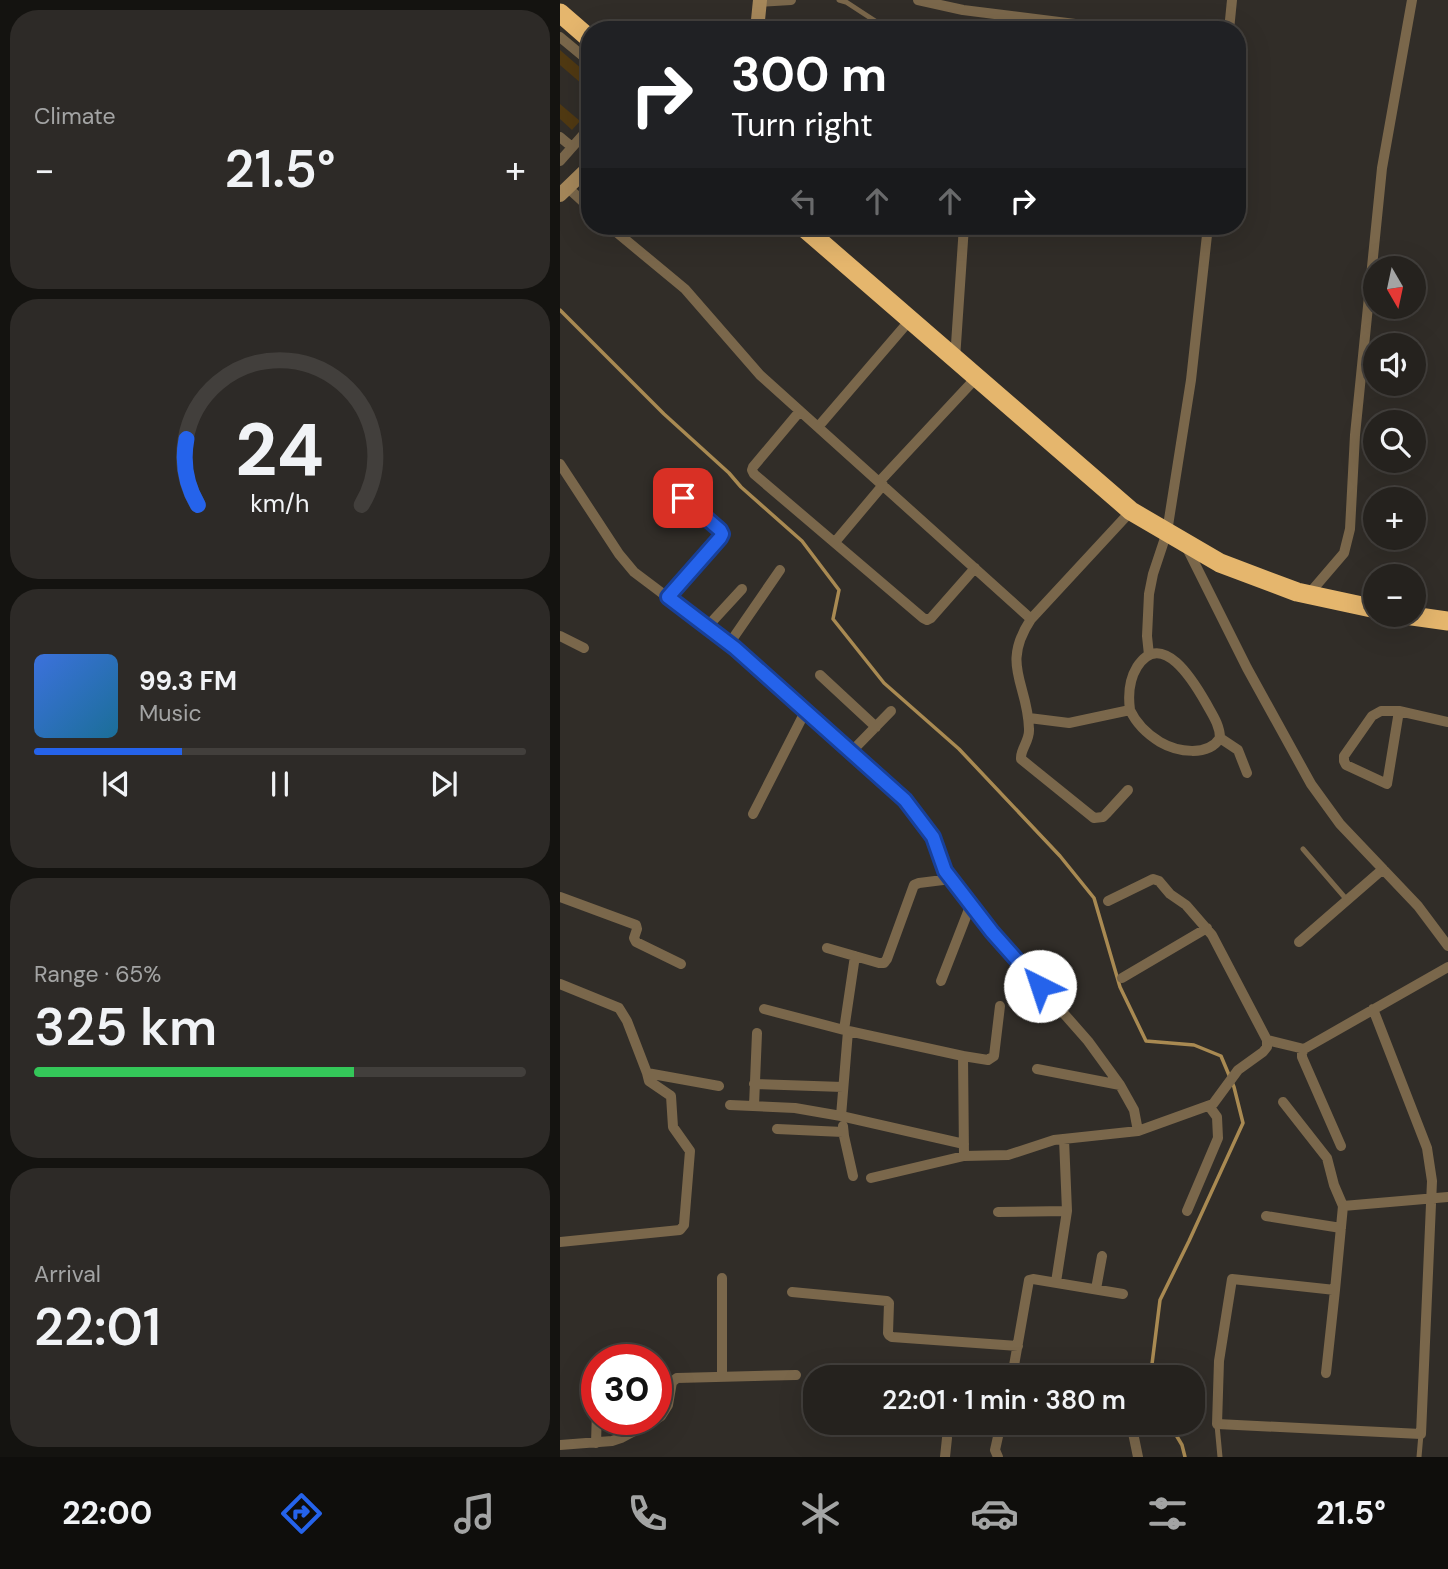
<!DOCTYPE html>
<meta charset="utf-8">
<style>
:root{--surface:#25221e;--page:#2d2a27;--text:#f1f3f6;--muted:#a3a4a4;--line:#423f3c;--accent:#2563eb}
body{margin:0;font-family:"DM Sans",sans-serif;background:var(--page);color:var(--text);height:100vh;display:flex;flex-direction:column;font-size:26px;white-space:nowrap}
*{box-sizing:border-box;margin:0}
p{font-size:23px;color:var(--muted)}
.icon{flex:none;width:38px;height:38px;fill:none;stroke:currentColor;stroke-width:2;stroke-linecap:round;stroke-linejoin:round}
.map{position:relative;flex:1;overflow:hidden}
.panel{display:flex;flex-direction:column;gap:10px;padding:10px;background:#141310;width:560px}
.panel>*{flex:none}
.guide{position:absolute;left:21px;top:21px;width:665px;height:214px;border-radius:28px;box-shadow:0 7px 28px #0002,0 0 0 2px var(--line);background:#202124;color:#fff;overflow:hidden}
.needle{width:46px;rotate:171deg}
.controls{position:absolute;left:803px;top:256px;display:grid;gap:14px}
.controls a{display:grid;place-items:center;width:63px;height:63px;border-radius:50%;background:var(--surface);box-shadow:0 7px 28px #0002,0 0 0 2px var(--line);font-size:35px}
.speed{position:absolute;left:21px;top:1344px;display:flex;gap:14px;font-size:35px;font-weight:700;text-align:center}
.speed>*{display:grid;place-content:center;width:91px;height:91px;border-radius:50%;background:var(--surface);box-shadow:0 7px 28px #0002,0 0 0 2px var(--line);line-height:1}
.speed .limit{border:10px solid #d22;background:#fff;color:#111}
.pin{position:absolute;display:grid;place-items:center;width:60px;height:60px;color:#fff;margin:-30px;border-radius:14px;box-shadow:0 4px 10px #0006}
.me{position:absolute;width:77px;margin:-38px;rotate:319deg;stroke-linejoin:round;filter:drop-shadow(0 0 5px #0008)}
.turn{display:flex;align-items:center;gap:24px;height:147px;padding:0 35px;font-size:32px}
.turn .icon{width:91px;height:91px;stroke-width:2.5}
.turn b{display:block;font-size:49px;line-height:60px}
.lanes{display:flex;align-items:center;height:66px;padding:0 35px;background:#0003;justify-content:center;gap:35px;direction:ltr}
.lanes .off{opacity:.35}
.big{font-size:52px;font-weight:600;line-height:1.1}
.panel .widget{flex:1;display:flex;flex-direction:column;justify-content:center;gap:10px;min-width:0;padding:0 24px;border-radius:28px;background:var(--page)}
.panel .dial{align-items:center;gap:0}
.dial svg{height:182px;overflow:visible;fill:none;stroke:var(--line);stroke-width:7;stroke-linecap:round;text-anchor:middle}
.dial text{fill:var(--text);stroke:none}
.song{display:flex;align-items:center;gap:21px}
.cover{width:84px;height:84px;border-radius:10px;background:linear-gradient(135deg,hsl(220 70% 55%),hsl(200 70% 35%))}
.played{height:7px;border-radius:4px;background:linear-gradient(90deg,var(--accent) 30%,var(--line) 30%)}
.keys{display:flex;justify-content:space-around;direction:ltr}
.heat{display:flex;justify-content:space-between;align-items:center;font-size:38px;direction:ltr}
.charge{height:10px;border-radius:5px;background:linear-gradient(90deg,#34c759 65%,var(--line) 0)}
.trip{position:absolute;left:243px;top:1365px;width:402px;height:70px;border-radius:28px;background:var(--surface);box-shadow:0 7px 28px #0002,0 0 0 2px var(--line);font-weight:600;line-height:70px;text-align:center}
.menu{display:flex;height:112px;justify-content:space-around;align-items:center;background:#0f0e0c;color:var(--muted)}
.menu .icon{width:49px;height:49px}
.menu .on{color:var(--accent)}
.menu b{font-size:32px;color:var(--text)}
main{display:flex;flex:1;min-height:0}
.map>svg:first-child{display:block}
</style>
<main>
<section class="panel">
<div class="widget"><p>Climate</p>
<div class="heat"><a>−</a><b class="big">21.5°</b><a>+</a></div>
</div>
<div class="widget dial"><svg viewBox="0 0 100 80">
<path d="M14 69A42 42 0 1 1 86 69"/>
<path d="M14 69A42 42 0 0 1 9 40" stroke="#2563eb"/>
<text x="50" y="56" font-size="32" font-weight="700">24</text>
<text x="50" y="72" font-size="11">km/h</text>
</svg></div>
<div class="widget">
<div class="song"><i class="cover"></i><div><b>99.3 FM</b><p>Music</p></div></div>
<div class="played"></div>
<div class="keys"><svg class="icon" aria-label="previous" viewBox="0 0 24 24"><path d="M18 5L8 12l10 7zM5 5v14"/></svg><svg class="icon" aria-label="pause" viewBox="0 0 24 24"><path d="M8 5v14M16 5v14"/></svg><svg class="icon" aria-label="next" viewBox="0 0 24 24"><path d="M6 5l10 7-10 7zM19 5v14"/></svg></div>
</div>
<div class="widget"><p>Range · 65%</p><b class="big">325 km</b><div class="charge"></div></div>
<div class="widget"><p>Arrival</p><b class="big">22:01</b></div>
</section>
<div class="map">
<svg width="888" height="1457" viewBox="0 0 888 1457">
<rect width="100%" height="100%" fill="#312d28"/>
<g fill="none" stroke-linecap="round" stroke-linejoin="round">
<path stroke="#a98a52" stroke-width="3.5" d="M0,310L104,414L169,473L181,487L242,541L279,590L273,619L324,683L399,749L500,856L534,898L560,987L586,1041L634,1045L661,1056L674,1087L683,1123L629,1241L600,1300L592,1364L594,1377
M609,1423L622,1445L625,1457"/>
</g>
<path fill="#503912" d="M0,50L30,76V91L0,65Z
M0,104L20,121L12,130L0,119Z"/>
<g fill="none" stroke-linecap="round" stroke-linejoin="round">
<path stroke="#7a674b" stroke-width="5" d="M279,0L286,2L329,30
M743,849L787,900
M657,1425L660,1457
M859,1457L861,1434"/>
<path stroke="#7a674b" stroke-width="10" d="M358,0L403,10L563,30
M199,2L231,0
M669,30L672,0
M0,37L30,62
M0,137L12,147
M0,161L30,127
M7,187L30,208
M49,226L125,289L200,375L471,619
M395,359L404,226
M240,411L193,467L192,470L194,474L363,618L367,620L371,618L415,568
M258,427L350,320
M0,464L59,554L74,572L175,648L267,729L345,800L373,837L385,871L391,879L432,932L528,1041L560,1085L574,1110L578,1131
M319,482L416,378
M275,542L323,485
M627,548L687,668L751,784L780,824L858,906L888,946
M748,595L784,553L790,529L795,435L822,168L852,0
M108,597L160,538L162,534L160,530L123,498
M147,627L182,589
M0,636L24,648
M169,644L220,570
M589,655L587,636L589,594L593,574L607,532L631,380L648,226
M260,675L316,727
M839,711H821L812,716L784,756V761L786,765L827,784L839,711L888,722
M469,718L509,723L570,710C576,723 587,734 600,742C617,752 648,757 660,738C660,725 652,714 646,703C634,682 602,628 577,667C569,680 568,695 570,710
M660,738L678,750L687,773
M292,751L331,711
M568,790L546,814L543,817L534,818L461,759C460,749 470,741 469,729C468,683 440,666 471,619L571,511
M193,814L246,710
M0,897L76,925L77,929L74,938L76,942L121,964
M739,942L823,869
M267,948L319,963H324L327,959L354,885L359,883L391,879
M562,978L647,928
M381,981L411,904
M0,984L59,1008L67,1021L87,1073L159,1086
M204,1009L284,1030L403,1056L404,1156
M813,1009L867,1148L872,1181L861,1434L657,1424L659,1361L672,1279L775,1290L783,1206L888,1197
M284,1030L295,956
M707,1040L744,1049
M403,1056L428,1060L434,1056L440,1006
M477,1069L560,1085
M194,1084L283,1087
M723,1102L767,1158L774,1185L783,1206
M170,1105L235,1108L281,1116L404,1144
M194,1106L197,1033
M281,1116L288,1031
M283,1126L284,1136L293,1176
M217,1129L283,1132
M781,1146L742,1057V1053L744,1049L888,967
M311,1178L404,1156L448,1155L494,1140L578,1131L653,1104L678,1070L703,1052L707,1047V1040L652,935L626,905L610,894L599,881L593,879L548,901
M627,1211L658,1138L657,1117L649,1106
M438,1212L507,1211
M706,1216L781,1228
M0,1242L120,1230L124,1225L130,1151L113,1127L111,1096L89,1081L87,1073
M162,1278V1377
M496,1282L507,1211L504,1139
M536,1289L542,1256
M232,1292L327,1301L329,1303L328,1333L329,1335L332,1337L458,1346
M766,1373L775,1290
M452,1377L469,1280L473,1279L563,1294
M571,1423L578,1457
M36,1443L37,1411
M0,1445L52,1441L61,1438L95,1420L101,1416L108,1405L112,1382L117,1378L236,1375
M385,1457L387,1438
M438,1457L435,1450L441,1423"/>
<path stroke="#a5875a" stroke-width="14" d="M197,30L200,0
M0,195L30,166"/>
<path stroke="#e5b66d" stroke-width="19" d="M0,13L30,39
M242,226L571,511L660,563L737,592L816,609
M838,614L888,621"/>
</g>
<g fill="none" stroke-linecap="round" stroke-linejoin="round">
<defs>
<path id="route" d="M123,498L160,530L162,534L160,538L108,597L175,648L345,800L373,837L385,871L432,932L480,986"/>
</defs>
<use href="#route" stroke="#184099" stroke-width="18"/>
<use href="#route" stroke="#2563eb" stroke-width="12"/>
</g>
</svg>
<div class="controls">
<a><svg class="needle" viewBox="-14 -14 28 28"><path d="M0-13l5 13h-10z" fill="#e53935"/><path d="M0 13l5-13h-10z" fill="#a3a4a4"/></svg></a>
<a><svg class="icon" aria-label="sound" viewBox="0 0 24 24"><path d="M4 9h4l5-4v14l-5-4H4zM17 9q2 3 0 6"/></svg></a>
<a><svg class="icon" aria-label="search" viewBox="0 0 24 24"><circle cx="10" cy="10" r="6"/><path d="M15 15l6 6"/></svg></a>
<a>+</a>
<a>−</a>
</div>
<div class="speed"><div class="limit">30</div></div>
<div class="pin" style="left:123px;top:498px;background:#d93025"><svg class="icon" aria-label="arrive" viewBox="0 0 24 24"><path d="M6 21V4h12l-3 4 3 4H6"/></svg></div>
<svg class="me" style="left:480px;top:986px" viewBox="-20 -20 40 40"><circle r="19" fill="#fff"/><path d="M0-13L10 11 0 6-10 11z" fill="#2563eb"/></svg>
<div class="trip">22:01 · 1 min · 380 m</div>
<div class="guide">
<div class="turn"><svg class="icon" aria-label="right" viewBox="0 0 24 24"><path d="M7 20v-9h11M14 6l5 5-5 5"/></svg><div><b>300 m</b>Turn right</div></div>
<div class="lanes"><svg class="icon off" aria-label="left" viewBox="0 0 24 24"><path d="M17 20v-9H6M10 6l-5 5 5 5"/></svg><svg class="icon off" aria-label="ahead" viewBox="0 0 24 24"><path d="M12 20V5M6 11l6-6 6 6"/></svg><svg class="icon off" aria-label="ahead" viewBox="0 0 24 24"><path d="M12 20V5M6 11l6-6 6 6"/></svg><svg class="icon" aria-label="right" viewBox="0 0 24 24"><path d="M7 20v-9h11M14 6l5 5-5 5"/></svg></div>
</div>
</div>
</main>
<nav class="menu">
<b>22:00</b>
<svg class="icon on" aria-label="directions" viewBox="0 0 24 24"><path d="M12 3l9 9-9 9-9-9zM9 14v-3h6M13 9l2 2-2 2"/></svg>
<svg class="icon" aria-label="music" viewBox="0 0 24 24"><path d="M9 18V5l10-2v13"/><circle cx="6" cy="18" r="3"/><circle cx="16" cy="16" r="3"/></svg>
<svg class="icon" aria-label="phone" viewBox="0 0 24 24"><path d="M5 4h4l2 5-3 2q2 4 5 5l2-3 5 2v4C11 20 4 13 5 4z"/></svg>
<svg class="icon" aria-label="climate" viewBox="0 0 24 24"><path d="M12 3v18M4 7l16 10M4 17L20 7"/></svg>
<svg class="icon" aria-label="car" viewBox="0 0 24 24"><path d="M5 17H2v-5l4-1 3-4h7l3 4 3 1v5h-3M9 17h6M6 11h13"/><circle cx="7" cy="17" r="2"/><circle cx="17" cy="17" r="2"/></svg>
<svg class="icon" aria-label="filters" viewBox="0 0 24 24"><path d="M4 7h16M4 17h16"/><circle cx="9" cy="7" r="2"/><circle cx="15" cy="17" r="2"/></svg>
<b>21.5°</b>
</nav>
